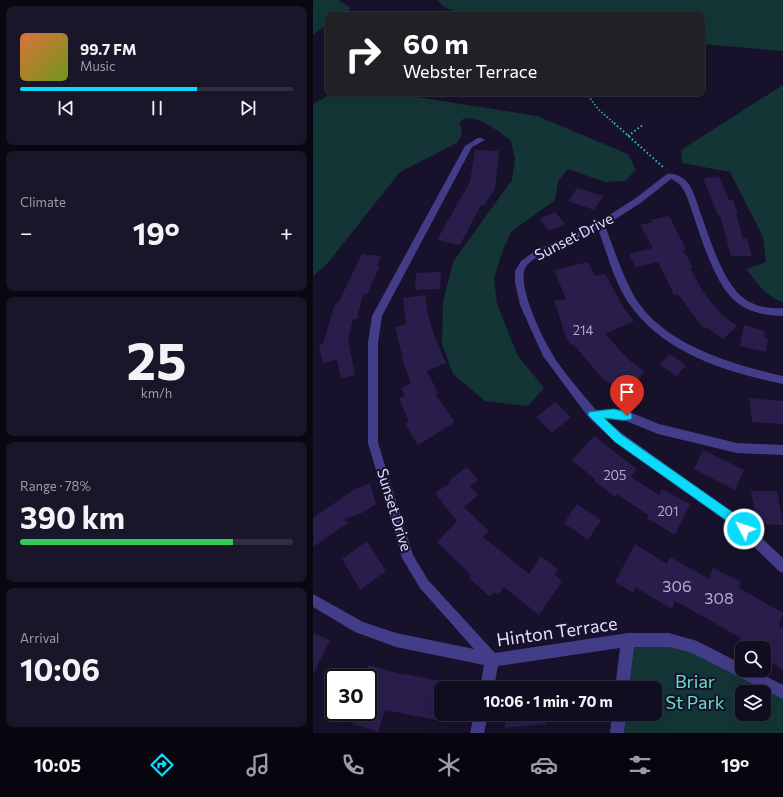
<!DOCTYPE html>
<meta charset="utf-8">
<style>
:root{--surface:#110d20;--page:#1a1629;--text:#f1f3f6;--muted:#9c9ca5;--line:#302d3e;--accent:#0bdbfb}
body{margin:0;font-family:Commissioner,sans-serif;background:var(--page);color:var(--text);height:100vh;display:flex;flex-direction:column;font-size:15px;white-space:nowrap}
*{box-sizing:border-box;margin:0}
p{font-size:13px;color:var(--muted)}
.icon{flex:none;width:22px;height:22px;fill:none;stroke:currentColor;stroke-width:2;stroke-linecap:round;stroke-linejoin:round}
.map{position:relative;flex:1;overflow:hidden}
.sheet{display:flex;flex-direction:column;gap:6px;padding:6px;background:#090712;width:313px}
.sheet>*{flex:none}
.hud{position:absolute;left:12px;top:12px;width:380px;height:84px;border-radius:8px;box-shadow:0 4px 16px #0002,0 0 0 1px var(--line);background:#202124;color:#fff;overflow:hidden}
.fabs{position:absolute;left:422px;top:641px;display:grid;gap:8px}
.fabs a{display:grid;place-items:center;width:36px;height:36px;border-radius:8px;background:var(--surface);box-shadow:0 4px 16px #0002,0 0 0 1px var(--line);font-size:20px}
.speed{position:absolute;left:12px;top:669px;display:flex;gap:8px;font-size:20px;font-weight:700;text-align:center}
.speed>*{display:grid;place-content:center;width:52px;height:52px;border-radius:50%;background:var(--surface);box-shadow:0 4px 16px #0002,0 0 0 1px var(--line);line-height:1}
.speed .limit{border:2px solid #111;border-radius:6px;background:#fff;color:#111}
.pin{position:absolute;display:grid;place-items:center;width:34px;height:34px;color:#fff;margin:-41px -17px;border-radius:50% 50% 50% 0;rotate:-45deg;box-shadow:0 0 4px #0007}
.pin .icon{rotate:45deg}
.me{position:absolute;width:44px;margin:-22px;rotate:311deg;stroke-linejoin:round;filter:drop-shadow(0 0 3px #0008)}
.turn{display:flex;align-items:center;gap:14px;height:84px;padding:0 12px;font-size:18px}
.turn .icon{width:52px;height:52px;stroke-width:2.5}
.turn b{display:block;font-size:28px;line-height:34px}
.big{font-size:30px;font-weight:700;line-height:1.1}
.sheet .card{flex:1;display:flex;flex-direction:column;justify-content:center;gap:6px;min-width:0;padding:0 14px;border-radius:8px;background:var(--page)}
.sheet .dial{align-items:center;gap:0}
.dial b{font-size:52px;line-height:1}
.song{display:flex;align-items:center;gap:12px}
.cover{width:48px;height:48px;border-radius:6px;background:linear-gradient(135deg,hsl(20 70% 55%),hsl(80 70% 35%))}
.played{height:4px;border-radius:2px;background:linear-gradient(90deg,var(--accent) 65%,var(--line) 65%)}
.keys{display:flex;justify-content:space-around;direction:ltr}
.heat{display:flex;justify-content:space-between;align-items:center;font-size:22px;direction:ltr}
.charge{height:6px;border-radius:3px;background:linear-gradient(90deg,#34c759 78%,var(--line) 0)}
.trip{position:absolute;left:121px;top:681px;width:228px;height:40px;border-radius:8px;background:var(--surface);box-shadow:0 4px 16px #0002,0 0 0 1px var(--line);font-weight:700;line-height:40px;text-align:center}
.dock{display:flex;height:64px;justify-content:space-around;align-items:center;background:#07050d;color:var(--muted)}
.dock .icon{width:28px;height:28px}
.dock .active{color:var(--accent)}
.dock b{font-size:18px;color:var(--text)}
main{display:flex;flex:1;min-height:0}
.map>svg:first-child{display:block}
</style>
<main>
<section class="sheet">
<div class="card">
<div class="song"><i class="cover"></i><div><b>99.7 FM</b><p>Music</p></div></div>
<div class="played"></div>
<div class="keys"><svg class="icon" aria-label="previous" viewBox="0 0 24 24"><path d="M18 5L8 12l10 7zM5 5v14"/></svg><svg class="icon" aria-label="pause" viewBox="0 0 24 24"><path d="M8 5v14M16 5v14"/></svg><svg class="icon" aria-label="next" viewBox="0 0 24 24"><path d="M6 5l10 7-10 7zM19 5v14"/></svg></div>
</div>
<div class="card"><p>Climate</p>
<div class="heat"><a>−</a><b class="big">19°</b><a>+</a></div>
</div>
<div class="card dial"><b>25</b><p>km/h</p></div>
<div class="card"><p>Range · 78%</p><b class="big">390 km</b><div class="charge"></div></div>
<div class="card"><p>Arrival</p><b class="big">10:06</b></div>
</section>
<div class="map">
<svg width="470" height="733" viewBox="0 0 470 733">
<rect width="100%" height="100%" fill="#17112b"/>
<path fill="#143535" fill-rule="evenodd" d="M0,0H25L38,8L29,15H15V24L0,35Z
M125,0H470V51L389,44V15H159C148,14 131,11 125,0Z
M470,85V302C454,297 443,283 434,269L453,262L450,237L417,172L369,163L368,150Z
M20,93H80L224,116L315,154L323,170L312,181L292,182L255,169L245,181L242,200L198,232L190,250L181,278L184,304L205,356L231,388L215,406L172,401L140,374L129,344L130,302L140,262L199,180L202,159L198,141C184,130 169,117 151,118L147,123L149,135L144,143L87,172L14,264L0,276V104Z
M315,640H356L470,692V733H304L306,714H342V688H309ZM429,692H451V714H429Z"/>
<path fill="#291e4b" d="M162,150L186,151L182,188L171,206L168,205L147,245L124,240L157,182Z
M406,177L416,200H420L425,214H423L430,239H434L439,256H418L407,215H405L390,178Z
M264,188L290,196L281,210L255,201Z
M242,212L252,224L236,231L226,219Z
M356,216L373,249L370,250L380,267L377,268L390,292L409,315L424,326L410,339L393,327L391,329L365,294L361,295L345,262L323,267L316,254L340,248L327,225L340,222L338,220Z
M49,254L68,256L64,266H67L54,294H50L44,319H40L35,339L42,375L28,379L24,359L10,363L6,345L10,344L22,303H25Z
M275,262L282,276L292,274L311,308L321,321L292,334L316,360L332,372L310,394L289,378L260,344L257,345L249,327H250L241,301L253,299L241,270Z
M128,272L127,289L102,290L103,273Z
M112,295L115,315L122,338L133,363L114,371L125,393L122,394L142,422L105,445L92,424L96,422L86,398L92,396L88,388L98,383L89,359H90L82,327L93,324L90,298Z
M431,325L452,331L451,338L455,339L453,352L427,346Z
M357,354L373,366L363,376L346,364Z
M436,398L470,401V424L439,422Z
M242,402L258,417L239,433L223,417Z
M281,436L324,469L318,477L346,495L349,489L377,504L362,535L334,518L335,515L304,494L302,497L281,481L282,479L259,460Z
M390,450L431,470L422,490L381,469Z
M154,467L165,480L157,486L165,495L151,507L176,531L170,537L216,574L228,556L245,569L241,574L249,581L226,615L191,587L185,595L181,592L177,597L156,578L158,575L124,542L144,521L122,493L137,483L136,481Z
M57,483L63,504L51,512L32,519L35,523L0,547V518L42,489Z
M438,491H464L470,525L444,524Z
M264,504L288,520L275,540L251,523Z
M54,541L73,571L47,590L29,559Z
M322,544L354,564L357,557L396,579L400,568L428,582L426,588L470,613L466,626L470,628V670L451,658V648H434L426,643L428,638L375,608L362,601L359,609L322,587L320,593L302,582Z
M0,633L17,640L0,675Z
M55,665L92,675V674L128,681V721L72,710L65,732L40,724L45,712H55Z
M192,714H232L233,724L192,728Z"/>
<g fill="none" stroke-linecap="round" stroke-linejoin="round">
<path stroke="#33bcb8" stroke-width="1.5" stroke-dasharray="1.5 2" stroke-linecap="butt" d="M273,93L286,110L302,124"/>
<path stroke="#33bcb8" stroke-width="2" stroke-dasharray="1.5 2.5" stroke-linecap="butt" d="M301,123L350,167
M315,136L331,124"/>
<path fill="#433d89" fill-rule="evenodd" d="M165,138H168L172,140L159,147L69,316L65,343V443L100,555L115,580L182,653L315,633H356L384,641L429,664V670H441L470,685V699L377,652L356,647H321L316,688H302L307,648L185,666L181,688H167L171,665L83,647L42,632L0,607V594L50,622L83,633L161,649L107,588L89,558L55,443V343L59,316L152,146Z
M354,174C363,172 373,179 377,186C381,193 384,202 386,209C396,235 407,276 427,295C438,306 455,309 470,308V316C454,316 433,312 421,300C401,282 387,235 378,208C374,197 371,184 358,179L329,202L292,226C301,249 309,274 321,296C350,345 418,364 470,376V384C413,372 349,353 315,302C301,281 294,253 285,229C265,238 229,250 214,265C201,279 228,335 237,350C247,369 269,393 283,410L301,409L314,411L346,424L424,443L470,445V455L424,453L345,434L313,421L292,419L310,434L425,516L470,558V573L466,571L417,524L302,442L276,418L230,356L207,305L202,282V271L208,261L222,251L284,223L323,198Z
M161,714H175L171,733H157Z
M299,714H313L311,733H297Z"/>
</g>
<path fill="#0bdbfb" stroke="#078ea3" d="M301,409L318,413L319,416L318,419C310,422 299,418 291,418L309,435L425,516L434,525L436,529L434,533L431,535L417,523L302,442L275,415L276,412Z"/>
<g text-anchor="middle" stroke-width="4" stroke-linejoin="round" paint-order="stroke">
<g font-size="13" fill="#b3acd1">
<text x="270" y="335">214</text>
<text x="302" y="480">205</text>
<text x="355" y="516">201</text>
</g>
<g font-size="15" fill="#e1dcfe" stroke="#17112b">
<text transform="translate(261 237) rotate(-27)" y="5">Sunset Drive</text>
<text transform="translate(81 510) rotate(73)" y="5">Sunset Drive</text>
</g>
<g font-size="16" fill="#b3acd1">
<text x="364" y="592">306</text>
<text x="406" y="604">308</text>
</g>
<g font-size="18" fill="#e1dcfe" stroke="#17112b">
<text transform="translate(244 632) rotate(-8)" y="6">Hinton Terrace</text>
</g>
<g font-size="18" fill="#67dfc5" stroke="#17112b">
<text x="382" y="688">Briar<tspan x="382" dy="21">St Park</tspan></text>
</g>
</g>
</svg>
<div class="fabs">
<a><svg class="icon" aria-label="search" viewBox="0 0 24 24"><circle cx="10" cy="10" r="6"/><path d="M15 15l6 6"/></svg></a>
<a><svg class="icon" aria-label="layers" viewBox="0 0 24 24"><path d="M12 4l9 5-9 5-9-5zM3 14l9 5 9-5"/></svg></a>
</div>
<div class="speed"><div class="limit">30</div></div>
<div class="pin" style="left:314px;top:416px;background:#d93025"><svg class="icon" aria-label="arrive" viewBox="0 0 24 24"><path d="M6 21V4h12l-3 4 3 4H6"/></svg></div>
<svg class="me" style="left:431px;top:529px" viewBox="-20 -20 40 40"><circle r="17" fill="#0bdbfb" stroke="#fff" stroke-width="3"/><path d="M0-11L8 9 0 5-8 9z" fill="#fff"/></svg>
<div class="trip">10:06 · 1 min · 70 m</div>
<div class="hud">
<div class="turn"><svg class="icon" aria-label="right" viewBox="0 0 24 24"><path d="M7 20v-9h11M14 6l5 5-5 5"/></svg><div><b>60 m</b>Webster Terrace</div></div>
</div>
</div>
</main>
<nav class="dock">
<b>10:05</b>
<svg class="icon active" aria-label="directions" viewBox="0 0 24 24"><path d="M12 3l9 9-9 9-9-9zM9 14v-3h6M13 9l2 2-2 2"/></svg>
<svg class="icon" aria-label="music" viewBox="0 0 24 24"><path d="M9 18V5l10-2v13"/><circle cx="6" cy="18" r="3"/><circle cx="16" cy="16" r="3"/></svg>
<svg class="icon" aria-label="phone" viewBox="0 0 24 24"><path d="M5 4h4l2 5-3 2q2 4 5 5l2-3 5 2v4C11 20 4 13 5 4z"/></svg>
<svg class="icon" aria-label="climate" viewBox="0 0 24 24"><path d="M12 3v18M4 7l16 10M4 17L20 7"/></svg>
<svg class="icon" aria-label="car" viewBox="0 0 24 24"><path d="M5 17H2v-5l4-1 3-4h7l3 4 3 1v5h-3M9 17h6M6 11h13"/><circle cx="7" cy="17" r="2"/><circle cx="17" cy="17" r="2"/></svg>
<svg class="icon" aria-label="filters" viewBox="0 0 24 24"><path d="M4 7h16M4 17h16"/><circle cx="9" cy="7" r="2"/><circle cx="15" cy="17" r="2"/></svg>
<b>19°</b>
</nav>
